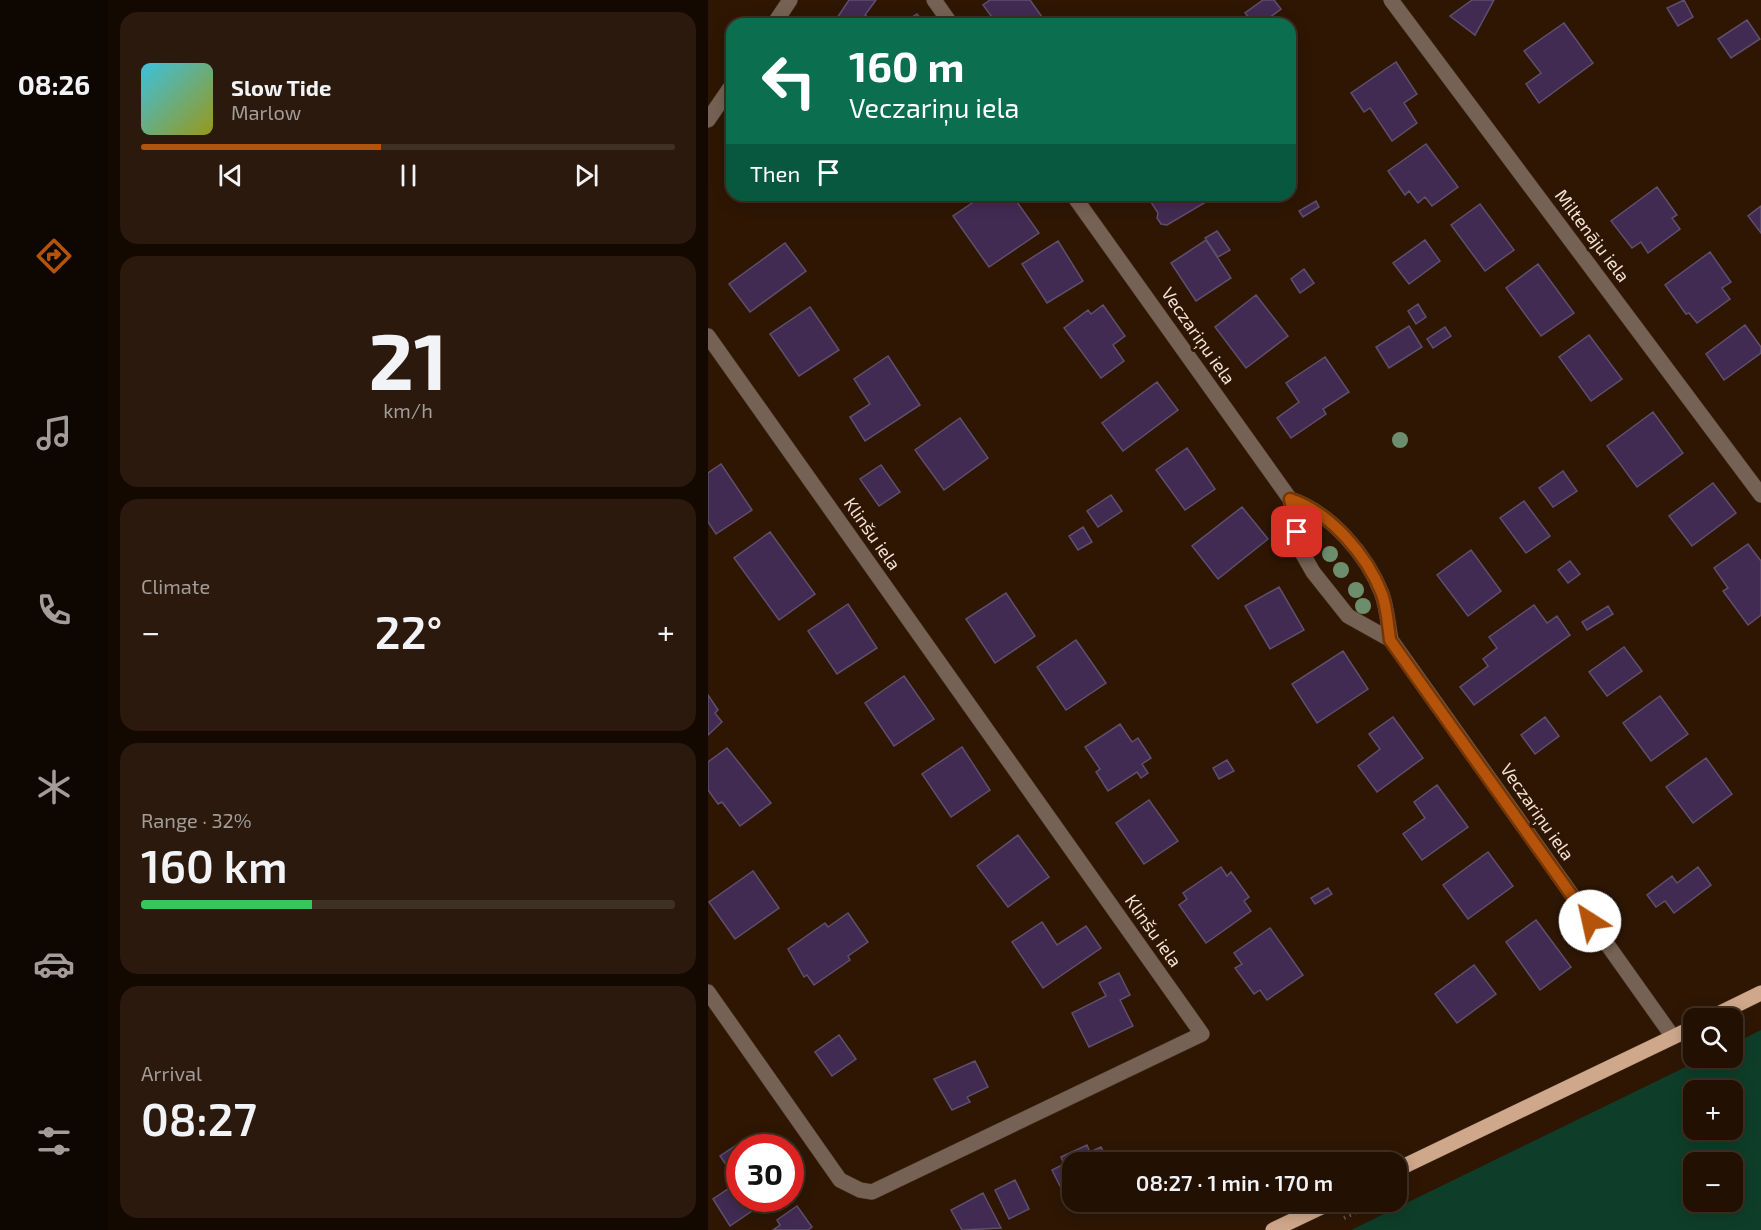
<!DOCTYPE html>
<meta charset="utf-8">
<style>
:root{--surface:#221002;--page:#2a190c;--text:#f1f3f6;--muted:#a29d99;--line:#3f3024;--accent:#b45309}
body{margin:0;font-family:"Exo 2",sans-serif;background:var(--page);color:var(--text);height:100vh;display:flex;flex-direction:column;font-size:22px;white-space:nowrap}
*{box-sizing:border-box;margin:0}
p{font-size:20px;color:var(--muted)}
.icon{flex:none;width:33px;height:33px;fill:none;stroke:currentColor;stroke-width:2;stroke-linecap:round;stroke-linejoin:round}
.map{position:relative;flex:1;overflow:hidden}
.sheet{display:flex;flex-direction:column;gap:12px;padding:12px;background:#130901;width:600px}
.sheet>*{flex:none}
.guide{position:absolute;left:18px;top:18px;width:570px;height:183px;border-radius:18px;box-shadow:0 3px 15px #0003,0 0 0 2px var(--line);background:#0b6e4f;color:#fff;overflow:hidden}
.fabs{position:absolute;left:975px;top:1008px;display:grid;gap:12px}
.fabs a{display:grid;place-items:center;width:60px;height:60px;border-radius:12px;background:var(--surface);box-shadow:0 3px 15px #0003,0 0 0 2px var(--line);font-size:30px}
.speed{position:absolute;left:18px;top:1134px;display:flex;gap:12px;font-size:30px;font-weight:700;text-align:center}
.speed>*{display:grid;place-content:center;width:78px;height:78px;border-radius:50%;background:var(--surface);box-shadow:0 3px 15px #0003,0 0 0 2px var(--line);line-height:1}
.speed .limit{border:9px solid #d22;background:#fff;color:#111}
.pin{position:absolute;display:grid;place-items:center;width:51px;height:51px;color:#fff;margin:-26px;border-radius:12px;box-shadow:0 3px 9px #0006}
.me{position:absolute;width:66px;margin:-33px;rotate:325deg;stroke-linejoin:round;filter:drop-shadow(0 0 4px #0008)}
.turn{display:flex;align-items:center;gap:21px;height:126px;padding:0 24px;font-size:27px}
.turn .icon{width:78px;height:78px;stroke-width:2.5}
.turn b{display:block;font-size:42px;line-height:51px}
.then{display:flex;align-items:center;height:57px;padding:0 24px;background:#0003;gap:12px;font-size:22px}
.big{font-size:45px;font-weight:600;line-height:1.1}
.sheet .widget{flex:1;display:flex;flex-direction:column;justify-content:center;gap:9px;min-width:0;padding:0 21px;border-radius:18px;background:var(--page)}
.sheet .dial{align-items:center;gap:0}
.dial b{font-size:78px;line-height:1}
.song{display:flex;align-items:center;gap:18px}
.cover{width:72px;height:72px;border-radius:9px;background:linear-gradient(135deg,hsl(190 70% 55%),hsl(60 70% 35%))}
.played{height:6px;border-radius:3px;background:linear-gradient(90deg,var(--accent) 45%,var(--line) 45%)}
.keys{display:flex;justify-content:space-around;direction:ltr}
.heat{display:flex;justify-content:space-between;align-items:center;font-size:33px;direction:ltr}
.charge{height:9px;border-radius:4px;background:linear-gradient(90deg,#34c759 32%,var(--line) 0)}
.trip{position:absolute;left:354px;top:1152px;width:345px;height:60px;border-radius:18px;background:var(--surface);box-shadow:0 3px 15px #0003,0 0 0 2px var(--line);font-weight:600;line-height:60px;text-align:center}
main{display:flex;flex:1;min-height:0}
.tabs{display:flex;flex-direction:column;width:108px;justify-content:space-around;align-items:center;background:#0e0601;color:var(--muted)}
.tabs .icon{width:42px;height:42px}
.tabs .current{color:var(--accent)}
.tabs b{font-size:27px;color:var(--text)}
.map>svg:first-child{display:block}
</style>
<main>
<nav class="tabs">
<b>08:26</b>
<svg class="icon current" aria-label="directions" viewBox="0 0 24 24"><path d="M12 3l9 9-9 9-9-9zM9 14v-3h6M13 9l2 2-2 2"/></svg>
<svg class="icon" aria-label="music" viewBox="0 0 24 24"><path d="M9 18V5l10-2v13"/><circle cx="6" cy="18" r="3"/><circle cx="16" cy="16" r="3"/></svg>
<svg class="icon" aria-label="phone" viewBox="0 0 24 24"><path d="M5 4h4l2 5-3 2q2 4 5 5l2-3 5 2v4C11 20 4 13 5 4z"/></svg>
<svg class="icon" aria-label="climate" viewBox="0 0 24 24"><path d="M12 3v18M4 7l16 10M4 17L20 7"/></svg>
<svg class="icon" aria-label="car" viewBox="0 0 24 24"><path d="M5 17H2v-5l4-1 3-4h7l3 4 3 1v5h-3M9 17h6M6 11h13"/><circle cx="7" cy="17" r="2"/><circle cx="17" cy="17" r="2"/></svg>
<svg class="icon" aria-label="filters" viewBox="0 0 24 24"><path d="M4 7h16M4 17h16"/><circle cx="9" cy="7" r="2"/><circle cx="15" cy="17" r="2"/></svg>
</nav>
<section class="sheet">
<div class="widget">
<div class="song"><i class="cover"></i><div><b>Slow Tide</b><p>Marlow</p></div></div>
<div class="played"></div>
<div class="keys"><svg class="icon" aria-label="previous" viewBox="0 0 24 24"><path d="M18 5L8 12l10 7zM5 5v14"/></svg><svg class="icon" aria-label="pause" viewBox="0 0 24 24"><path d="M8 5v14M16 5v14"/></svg><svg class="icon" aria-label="next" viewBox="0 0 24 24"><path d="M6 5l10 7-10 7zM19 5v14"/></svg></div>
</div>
<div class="widget dial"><b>21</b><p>km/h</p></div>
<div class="widget"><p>Climate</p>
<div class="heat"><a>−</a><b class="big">22°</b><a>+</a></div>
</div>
<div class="widget"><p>Range · 32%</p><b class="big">160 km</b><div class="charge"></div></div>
<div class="widget"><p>Arrival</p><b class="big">08:27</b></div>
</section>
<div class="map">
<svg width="1053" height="1230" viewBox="0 0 1053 1230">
<rect width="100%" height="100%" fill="#2e1603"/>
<path fill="#0e3e29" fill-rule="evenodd" d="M1053,1030V1230H643L996,1058H1024L1025,1044ZM986,1090H1024V1130H986ZM986,1162H1024V1202H986Z"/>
<path fill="#412b52" stroke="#5e4f6c" stroke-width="1.5" d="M141,0H168L157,15L170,24H125Z
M282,0H322L339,24H289L275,5Z
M555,0H566L573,9L553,24H546L537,13Z
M764,0H786L767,35L742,16Z
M976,0L985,17L970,26L959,8Z
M209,14L217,24H204L201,19Z
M1039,20L1052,39L1023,58L1010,39Z
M856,23L885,63L831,103L818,84L833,73L816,51Z
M688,62L709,94L696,103L709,123L684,141L662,108L656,112L643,93Z
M718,144L750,187L724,206L717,197L710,203L701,191L697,195L680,171Z
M949,187L969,215L964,218L972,229L940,253L933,242L924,248L903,221Z
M276,195H304L331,233L281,267L245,216Z
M433,195H508V196L459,225L453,224L449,218L450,213L441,199Z
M608,201L611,207L595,217L591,211Z
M772,204L806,250L777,271L743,225Z
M1053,206V233L1040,216Z
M509,231L522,250L510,257L497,238Z
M498,240L523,278L488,301L463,263Z
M717,240L732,261L701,284L685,263Z
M350,241L375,281L339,303L314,264Z
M77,243L98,271L42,312L21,284Z
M1002,252L1023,282L1014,288L1022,299L989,323L981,313L978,314L957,285Z
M830,264L866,313L833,336L798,288Z
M596,269L606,283L592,293L583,279Z
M548,295L580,336L538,368L507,327Z
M710,304L718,317L708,324L700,311Z
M395,305L417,336L405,345L416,361L393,378L356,328L380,310L383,314Z
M102,307L131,350L91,376L62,334Z
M1037,325L1053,347V353L1016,380L998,354Z
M701,326L714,347L681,368L668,347Z
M737,327L743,336L725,348L719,339Z
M881,335L914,379L883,401L851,357Z
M180,356L212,405L157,441L142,417L162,404L146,379Z
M617,357L641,392L615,409L618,414L583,438L569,418L591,402L578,383Z
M449,382L470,410L415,451L394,423Z
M945,412L975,453L929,487L899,446Z
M252,418L280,458L236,490L207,450Z
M479,448L507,489L477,510L448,470Z
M13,464L44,510L8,534L0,522V473Z
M173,465L192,492L171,506L152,479Z
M855,471L869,491L845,507L831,488Z
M1005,483L1028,513L984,546L961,516Z
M403,495L414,511L390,527L379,511Z
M816,501L842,536L818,553L792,518Z
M534,507L560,539L510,579L484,546Z
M375,527L384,542L370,550L361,536Z
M62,532L107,594L71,620L26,558Z
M1040,544L1053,561V615L1040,625L1015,591L1020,588L1006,568Z
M763,550L793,591L760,616L729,575Z
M862,561L872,574L860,583L850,570Z
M571,587L596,630L562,649L537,606Z
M298,593L327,636L287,663L258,619Z
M140,604L169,648L129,674L100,631Z
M826,605L839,623L849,616L862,635L766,705L752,687L780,666L775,659L789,648L781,637Z
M900,606L905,614L879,630L874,622Z
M368,640L398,683L358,710L329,667Z
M916,647L934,671L899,696L881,672Z
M635,651L660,689L609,723L584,684Z
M196,676L226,719L186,746L157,703Z
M0,695L10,710L7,713L14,722L0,735Z
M952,696L980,734L943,761L915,723Z
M685,717L715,758L669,792L650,766L672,749L661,734Z
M837,717L851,736L827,754L813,735Z
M412,724L424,742L430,738L443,758L434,764L440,773L433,778L429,772L400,791L388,772L392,769L377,747Z
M254,747L282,790L243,817L214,774Z
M19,748L63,803L32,826L14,802L10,804L0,790V762Z
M998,758L1024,794L985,823L958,787Z
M519,760L526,771L511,779L505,768Z
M729,785L760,827L714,860L695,834L717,818L706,802Z
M441,800L470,841L436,864L408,823Z
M310,835L341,877L300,907L269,866Z
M780,852L805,886L760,919L735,885Z
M513,867L519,876L523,872L541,897L536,901L543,911L498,943L471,905L479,899L475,893Z
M990,867L1003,885L966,913L957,901L948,907L939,895L964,876L969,883Z
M45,871L71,908L27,939L1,902Z
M620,888L624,894L607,904L603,898Z
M140,913L160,942L140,956L142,960L106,985L99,975L96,977L80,949L117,923L120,927Z
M828,920L863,967L832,990L798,942Z
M334,922L349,945L378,926L393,948L335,988L304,942Z
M562,928L595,975L559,1000L552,990L546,994L527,968L534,964L526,953Z
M766,965L788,994L749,1023L727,994Z
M411,973L422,995L412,1000L425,1026L381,1047L364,1013L398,996L391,983Z
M131,1035L148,1059L124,1076L107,1052Z
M267,1061L280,1087L259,1097L262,1102L244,1110L226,1079Z
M36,1140L41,1148H32V1198L60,1200L22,1226L5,1199L30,1182L12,1156Z
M379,1145L382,1152L393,1147L401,1162H364V1202H371L362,1206L344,1170L356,1164L353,1157Z
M307,1180L321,1209L301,1219L287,1190Z
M275,1193L293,1228L254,1230L243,1210Z
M89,1206L104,1227L100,1230H65L72,1225L69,1220Z"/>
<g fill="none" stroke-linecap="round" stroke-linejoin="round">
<defs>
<path id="minor" d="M226,0L243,24
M683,0L1053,495
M66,24L82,0
M0,120L24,85
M365,195L582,499L592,549L605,572L640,616L683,640
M0,336L494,1034L164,1192L152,1190L132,1180L0,992
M582,499C622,512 659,555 674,594C679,608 680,625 683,640L965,1037"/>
<path id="major" d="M1002,1018L1053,993
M688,1170L986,1027
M565,1230L624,1202"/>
</defs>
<use href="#minor" stroke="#4a3321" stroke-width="16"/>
<use href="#major" stroke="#4a3321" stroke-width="16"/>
<path stroke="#6d5746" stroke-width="4" stroke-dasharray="1.5 4.5" stroke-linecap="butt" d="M688,1193L699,1188
M636,1218L670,1202"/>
<use href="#minor" stroke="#756254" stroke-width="15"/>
<use href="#major" stroke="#cfa88b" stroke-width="15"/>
</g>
<g fill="#6c8e6d">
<circle cx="692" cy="440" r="8"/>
<circle cx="603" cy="532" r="8"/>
<circle cx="622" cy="554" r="8"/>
<circle cx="633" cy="570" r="8"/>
<circle cx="648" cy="590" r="8"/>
<circle cx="655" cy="606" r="8"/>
</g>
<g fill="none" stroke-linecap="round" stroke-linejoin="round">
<defs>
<path id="route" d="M589,532L582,499C622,512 659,555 674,594C679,608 680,625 682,640L882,921"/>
</defs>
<use href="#route" stroke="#753606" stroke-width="15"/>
<use href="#route" stroke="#b45309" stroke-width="10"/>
</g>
<g text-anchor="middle" stroke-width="6" stroke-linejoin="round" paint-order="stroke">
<g font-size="18" fill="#f3e2d6" stroke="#2e1603">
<text transform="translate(884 236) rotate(53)" y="6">Miltenāju iela</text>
<text transform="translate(490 336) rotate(55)" y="6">Veczariņu iela</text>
<text transform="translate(164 534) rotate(55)" y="6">Klinšu iela</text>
<text transform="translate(829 812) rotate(55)" y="6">Veczariņu iela</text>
<text transform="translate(445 931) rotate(55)" y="6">Klinšu iela</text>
</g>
</g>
</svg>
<div class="fabs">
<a><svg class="icon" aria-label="search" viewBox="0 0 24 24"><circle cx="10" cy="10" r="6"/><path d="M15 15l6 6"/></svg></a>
<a>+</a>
<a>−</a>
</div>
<div class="speed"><div class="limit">30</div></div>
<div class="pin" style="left:589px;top:532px;background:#d93025"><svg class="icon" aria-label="arrive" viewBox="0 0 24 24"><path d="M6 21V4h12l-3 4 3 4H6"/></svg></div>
<svg class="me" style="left:882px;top:921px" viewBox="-20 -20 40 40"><circle r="19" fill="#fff"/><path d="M0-13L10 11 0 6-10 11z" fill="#b45309"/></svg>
<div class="trip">08:27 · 1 min · 170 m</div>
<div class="guide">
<div class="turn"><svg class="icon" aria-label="left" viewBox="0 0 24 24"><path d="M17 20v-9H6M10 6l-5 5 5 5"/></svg><div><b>160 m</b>Veczariņu iela</div></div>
<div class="then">Then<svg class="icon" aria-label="arrive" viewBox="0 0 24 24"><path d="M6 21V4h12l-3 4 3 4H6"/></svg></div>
</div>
</div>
</main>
